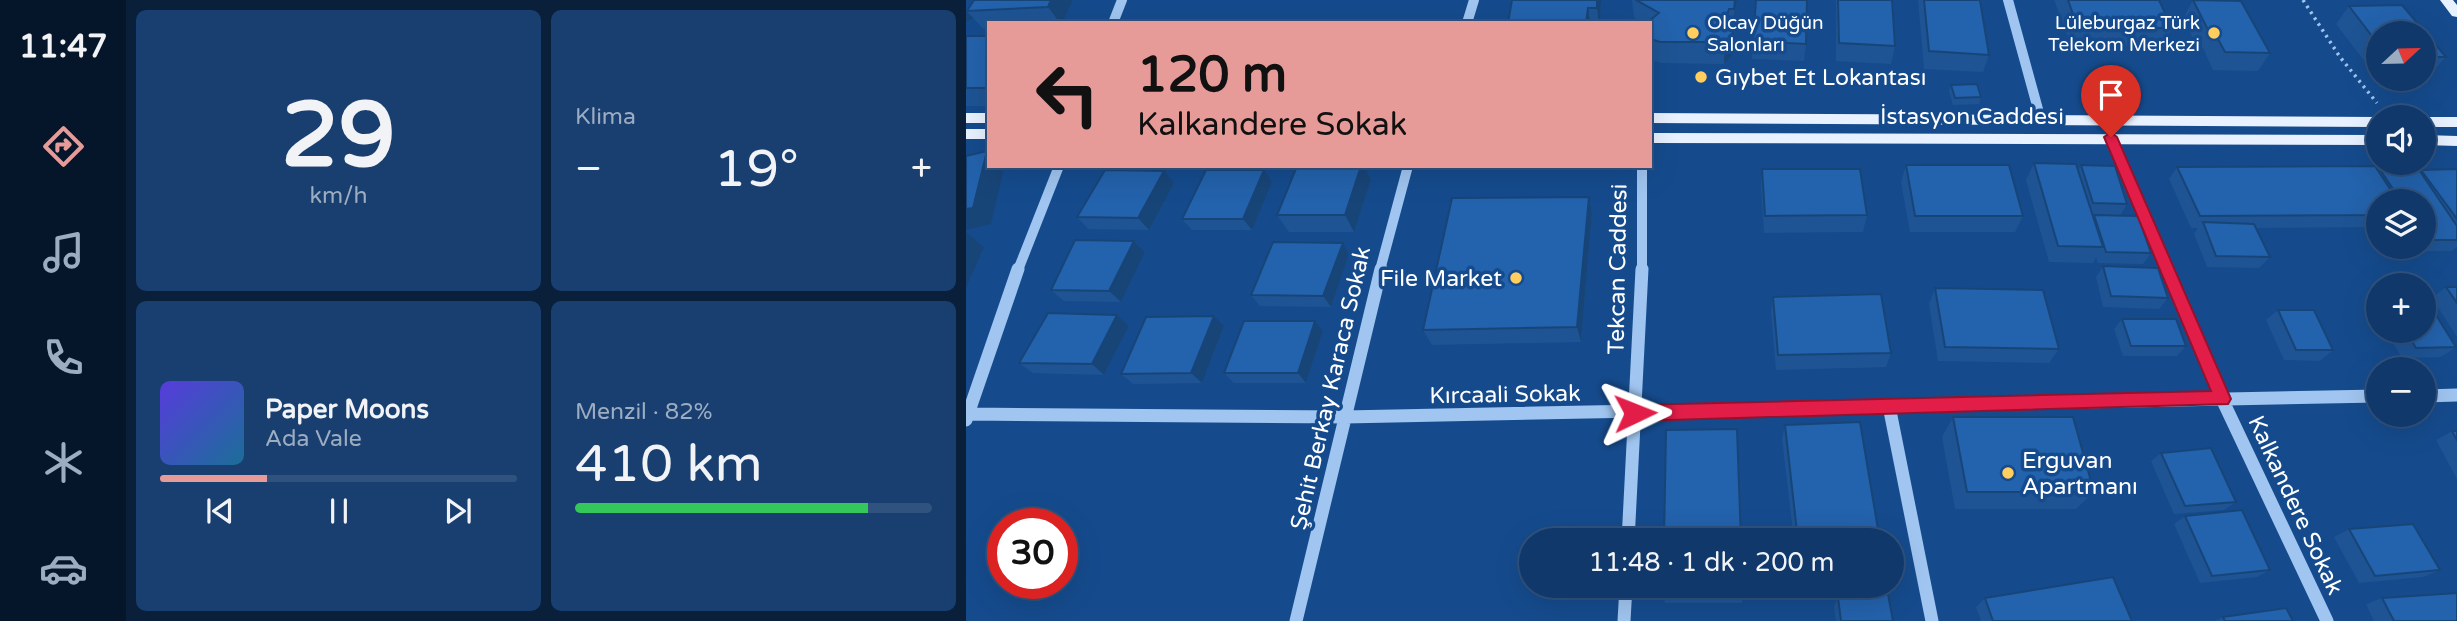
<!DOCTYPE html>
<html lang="tr">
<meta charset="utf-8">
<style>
:root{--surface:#10386a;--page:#193f70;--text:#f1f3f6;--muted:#9cacc1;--line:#30527e;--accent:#e69b98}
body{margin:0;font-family:"Varela Round",sans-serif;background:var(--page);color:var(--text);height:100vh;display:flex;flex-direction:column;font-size:26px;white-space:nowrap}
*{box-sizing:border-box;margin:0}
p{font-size:23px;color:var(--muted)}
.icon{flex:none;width:38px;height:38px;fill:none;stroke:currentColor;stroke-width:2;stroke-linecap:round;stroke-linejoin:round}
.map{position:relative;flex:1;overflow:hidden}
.sheet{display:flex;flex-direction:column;gap:10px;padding:10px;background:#091f3a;width:840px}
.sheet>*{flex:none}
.top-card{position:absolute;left:21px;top:21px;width:665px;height:147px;border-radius:0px;box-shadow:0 7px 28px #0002,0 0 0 2px var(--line);background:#e69b98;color:#111;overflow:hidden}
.needle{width:46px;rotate:68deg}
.buttons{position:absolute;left:1400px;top:21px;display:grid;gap:14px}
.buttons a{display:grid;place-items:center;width:70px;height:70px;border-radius:50%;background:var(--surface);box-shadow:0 7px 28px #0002,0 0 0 2px var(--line);font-size:35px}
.speed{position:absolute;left:21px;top:508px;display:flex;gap:14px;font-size:35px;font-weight:700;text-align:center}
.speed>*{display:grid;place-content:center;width:91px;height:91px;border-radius:50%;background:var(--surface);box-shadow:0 7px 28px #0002,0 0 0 2px var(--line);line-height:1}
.speed .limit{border:10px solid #d22;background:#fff;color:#111}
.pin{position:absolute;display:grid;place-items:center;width:60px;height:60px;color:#fff;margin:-72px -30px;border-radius:50% 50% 50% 0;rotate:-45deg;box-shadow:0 0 7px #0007}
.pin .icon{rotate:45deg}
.me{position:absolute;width:77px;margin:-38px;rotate:88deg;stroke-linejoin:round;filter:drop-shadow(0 0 5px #0008)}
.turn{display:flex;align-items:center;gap:24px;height:147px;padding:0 35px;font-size:32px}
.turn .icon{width:91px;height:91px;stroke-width:2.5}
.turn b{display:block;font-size:49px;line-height:60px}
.big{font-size:52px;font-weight:600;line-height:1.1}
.sheet .tile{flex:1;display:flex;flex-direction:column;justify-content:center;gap:10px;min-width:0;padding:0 24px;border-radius:10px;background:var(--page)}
.sheet .dial{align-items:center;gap:0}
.dial b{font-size:91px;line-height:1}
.song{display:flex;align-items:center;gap:21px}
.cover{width:84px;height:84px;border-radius:10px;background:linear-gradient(135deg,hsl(250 70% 55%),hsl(200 70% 35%))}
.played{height:7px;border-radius:4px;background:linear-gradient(90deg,var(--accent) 30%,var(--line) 30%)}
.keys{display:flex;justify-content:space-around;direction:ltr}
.heat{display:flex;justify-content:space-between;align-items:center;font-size:38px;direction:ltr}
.charge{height:10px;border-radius:5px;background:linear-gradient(90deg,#34c759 82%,var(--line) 0)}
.sheet .tiles{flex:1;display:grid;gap:10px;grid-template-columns:repeat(2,1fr)}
.trip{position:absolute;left:553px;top:528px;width:385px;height:70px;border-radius:35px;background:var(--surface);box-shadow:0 7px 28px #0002,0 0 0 2px var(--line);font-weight:600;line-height:70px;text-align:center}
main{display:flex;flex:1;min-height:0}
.dock{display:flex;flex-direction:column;width:126px;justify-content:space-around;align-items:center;background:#06162a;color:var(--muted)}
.dock .icon{width:49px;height:49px}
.dock .on{color:var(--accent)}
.dock b{font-size:32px;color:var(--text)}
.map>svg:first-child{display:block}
</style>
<main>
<nav class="dock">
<b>11:47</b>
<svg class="icon on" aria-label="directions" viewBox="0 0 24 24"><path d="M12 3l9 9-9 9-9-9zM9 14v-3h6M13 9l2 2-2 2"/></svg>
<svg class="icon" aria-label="music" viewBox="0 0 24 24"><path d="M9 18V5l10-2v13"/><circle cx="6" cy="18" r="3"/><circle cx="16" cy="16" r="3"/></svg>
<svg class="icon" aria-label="phone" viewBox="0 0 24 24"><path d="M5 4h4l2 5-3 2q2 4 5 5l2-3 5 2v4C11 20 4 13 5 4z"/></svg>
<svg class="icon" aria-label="climate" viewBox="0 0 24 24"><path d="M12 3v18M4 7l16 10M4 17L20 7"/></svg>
<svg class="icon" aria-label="car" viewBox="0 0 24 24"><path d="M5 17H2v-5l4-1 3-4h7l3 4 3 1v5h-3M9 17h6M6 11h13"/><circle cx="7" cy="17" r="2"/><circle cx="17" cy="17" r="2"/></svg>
</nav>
<section class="sheet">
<div class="tiles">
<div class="tile dial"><b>29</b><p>km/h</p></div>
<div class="tile"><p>Klima</p>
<div class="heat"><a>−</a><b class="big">19°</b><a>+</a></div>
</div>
<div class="tile">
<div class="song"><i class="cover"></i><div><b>Paper Moons</b><p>Ada Vale</p></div></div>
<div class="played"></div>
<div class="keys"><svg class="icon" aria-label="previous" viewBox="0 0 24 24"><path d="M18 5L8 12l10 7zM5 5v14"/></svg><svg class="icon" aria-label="pause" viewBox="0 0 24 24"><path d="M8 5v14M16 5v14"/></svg><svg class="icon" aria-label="next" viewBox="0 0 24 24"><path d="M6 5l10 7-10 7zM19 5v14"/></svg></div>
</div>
<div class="tile"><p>Menzil · 82%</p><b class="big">410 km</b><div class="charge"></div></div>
</div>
</section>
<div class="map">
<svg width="1491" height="621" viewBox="0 0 1491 621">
<rect width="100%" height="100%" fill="#154b8d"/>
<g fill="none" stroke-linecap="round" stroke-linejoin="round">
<path stroke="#9fc5f0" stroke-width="3.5" stroke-dasharray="2.5 4.5" stroke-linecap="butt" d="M1337,0L1374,57L1411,103"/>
<path stroke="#9fc5f0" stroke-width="10" d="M1042,0L1075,120
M147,23L156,0
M501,23L508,0
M1145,137L1201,270
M676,166V270
M52,270L93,166
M414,270L442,166"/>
<path stroke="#9fc5f0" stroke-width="13" d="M1201,269L1256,399L1361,621
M1458,396L1491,395
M923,406L966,621
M2,414L379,417L1412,396
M0,420L52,269
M662,541L676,269
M330,621L415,269
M658,621L660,586"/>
<path fill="#e8f1ff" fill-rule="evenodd" d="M1474,0H1487L1491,5V17L1486,16Z
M0,113H23V123H0Z
M684,113L1412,117H1413L1412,127L684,123Z
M1457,117H1491V127H1458Z
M0,129H23V139H0Z
M684,133L1412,135V145L684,143Z
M1458,135L1491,136V146L1458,145Z"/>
</g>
<path fill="#1e5494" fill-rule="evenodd" d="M8,0H107L96,23H23V28L17,29L1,11Z
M635,0L634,23H542Z
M666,0H772L770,3L766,55L758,64L695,63L686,60L684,57V23H673L668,17Z
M870,0H926L929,46L925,64L870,61Z
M952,0H1014L1023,55L1017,72L958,69Z
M1088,0H1193L1206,28L1197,46L1105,45Z
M1227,0L1304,53L1292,71L1247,70L1237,48H1232L1217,18Z
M1436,5L1480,57L1464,74H1458V33H1412V75H1409L1370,24L1383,6Z
M0,36H23V106H0Z
M787,41L840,44L838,61L786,59Z
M985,85L1015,97L1013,104L987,105L983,91Z
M1068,163L1112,171L1115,165L1161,204L1154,216L1185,253L1177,264L1132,263L1130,257L1127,263L1083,262L1060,180ZM1127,215L1149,216H1127Z
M940,165L1057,216L1049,232H944L935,182Z
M1411,165L1453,171L1455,170L1491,169V247L1486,251H1446L1444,247H1458V201H1412V227L1290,228L1304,257L1293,268L1241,267L1228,234L1232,228H1225L1203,179L1211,167L1409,166Z
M796,169L901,215L897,232L798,233L795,186Z
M198,171L208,183L183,230L122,229L111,217Z
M405,180L388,232H323L311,215Z
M306,182L286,230H226L216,219Z
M623,197L626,213L615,342L466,345L457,330Z
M168,241L179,252L155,302L98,301L85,290Z
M377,243L383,254L365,307L294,306L285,295Z
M1137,266L1202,298L1193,309L1137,307L1130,277Z
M1480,287H1491V337L1466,298Z
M969,288L1093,349L1083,363L972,361L963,304Z
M1412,296V318L1404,303Z
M807,297L925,353L920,367L810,370L805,312Z
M1312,310L1367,350L1354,361L1318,360L1300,320Z
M151,315L163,326L138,375L67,373L53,363Z
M1156,319L1220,346L1211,356H1157L1148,329Z
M258,326L236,383L167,384L155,374Z
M357,331L340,383H268L258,373Z
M1420,331H1458L1490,347L1475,357L1436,358Z
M987,417L1128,492L1110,509H989L976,437Z
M819,425L914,541H828L816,438Z
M1486,431H1491V479L1470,440Z
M1195,453L1270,502L1258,510L1208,514L1185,461Z
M1219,516L1304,570L1291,577L1234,583L1208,524Z
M1383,529L1474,570L1457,577L1393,583L1368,537Z
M777,594L776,603H699L697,595Z
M872,597L927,621H870L868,606Z
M1019,598L1166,621H1015L1010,607Z
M1416,598L1491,621H1408L1400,604Z
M1257,617L1327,621H1248Z"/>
<path fill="#184578" d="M85,0H107L96,23H94L82,7Z
M631,0H635L634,23H633L631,8Z
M769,0H772L770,3L766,55L758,64L759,42L764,22L768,21Z
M622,8L624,23H620Z
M0,12L7,18L0,22Z
M21,151L23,153V166H36L38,168L25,224L0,230V209Z
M395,166H398L405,180L388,232L379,215Z
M298,170L306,182L286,230L277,219Z
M198,171L208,183L183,230L172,218Z
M623,197L626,213L615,342L611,327Z
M0,232L18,247L0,288Z
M168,241L179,252L155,302L143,291Z
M377,243L383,254L365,307L357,296Z
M151,315L163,326L138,375L126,364Z
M248,316L258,326L236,383L225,373Z
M349,321L357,331L340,383L332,373Z"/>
<path fill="#2362ac" stroke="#184578" stroke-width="2" d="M8,0H85L82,7L1,11Z
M546,0H631V8H622L620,23H542Z
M670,0H769L768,9H763L761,15L769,20L764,22L767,33L759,42H694L685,39L684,23H681L683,21L693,13Z
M790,0H841L840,44L787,41Z
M872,0H926L929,46L873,43Z
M958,0H1014L1023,55L963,51Z
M1102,0H1193L1206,28H1112Z
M1227,0L1275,1L1304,53L1259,52L1247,30H1242Z
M1436,5L1480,57H1458V33H1412V44L1383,6Z
M0,36H23V88H0Z
M1011,84L1015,97L989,98L985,85Z
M21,151L7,208L0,209V156Z
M1068,163L1110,164L1137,247L1092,246Z
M1449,164L1491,226V240H1460L1458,237V201H1435L1411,165Z
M940,165H1043L1057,216H949Z
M1115,165L1149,166L1161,204L1127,203Z
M331,166H395L379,215H311Z
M1409,166L1432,201H1412V215L1234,216L1211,167Z
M796,169H894L901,215L799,216Z
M1491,169V219L1455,170Z
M139,170L198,171L172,218L111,217Z
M240,170H298L277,219H216Z
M623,197L611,327L457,330L486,198Z
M1128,215L1172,216L1185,253L1140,252Z
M1237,222L1288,224L1304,257L1250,256Z
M109,240L168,241L143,291L85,290Z
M307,242L377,243L357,296L285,295Z
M1137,266L1192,268L1202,298L1145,296Z
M1480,287H1491V303Z
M969,288L1077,290L1093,349L979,347Z
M915,294L925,353L812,355L807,297Z
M1458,296L1490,347L1450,348L1440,331H1458Z
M1312,310H1348L1367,350H1330Z
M82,313L151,315L126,364L53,363Z
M248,316L225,373L155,374L180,317Z
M1156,319H1210L1220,346H1165Z
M278,321H349L332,373H258Z
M987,417H1107L1128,492H1001Z
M894,422L914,541H832L819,425Z
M771,429L775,541H698L700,430Z
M1486,431H1491V440Z
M1245,448L1270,502L1219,506L1195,453Z
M1276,510L1304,570L1246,576L1219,516Z
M1447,524L1474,570L1409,576L1383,529Z
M1147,577L1166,621H1027L1019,598Z
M697,586H777V594L697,595Z
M1491,593V621H1428L1416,598Z
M922,594L927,621H875L872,597Z
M1320,608L1327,621H1259L1257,617Z"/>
<path fill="#e11d48" stroke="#92132f" stroke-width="2" d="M1145,132L1151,137L1265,399L1262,404L669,421L663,419L660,413L663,408L669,405L1245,391L1138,137Z"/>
<g fill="#ffce5e" stroke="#154b8d" stroke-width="2.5">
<circle cx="727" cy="33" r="7"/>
<circle cx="1248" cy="33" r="7"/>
<circle cx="735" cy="77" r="7"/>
<circle cx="550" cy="278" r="7"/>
<circle cx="1042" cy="473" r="7"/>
</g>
<g text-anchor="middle" stroke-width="7" stroke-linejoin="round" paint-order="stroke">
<g font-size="19" fill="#fff" stroke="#154b8d" text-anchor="start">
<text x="741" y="29">Olcay Düğün<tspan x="741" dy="22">Salonları</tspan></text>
<text x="1234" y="29" text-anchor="end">Lüleburgaz Türk<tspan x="1234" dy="22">Telekom Merkezi</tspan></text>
</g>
<g font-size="23" fill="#fff" stroke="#154b8d" text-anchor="start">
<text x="749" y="85">Gıybet Et Lokantası</text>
<text x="536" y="286" text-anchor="end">File Market</text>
<text x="1056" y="468">Erguvan<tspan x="1056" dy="26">Apartmanı</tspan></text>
</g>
<g font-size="23" fill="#fff" stroke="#154b8d">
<text x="1006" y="124">İstasyon Caddesi</text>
<text transform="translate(651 269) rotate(-89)" y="8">Tekcan Caddesi</text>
<text transform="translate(364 388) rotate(-77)" y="8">Şehit Berkay Karaca Sokak</text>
<text transform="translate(539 394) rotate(-1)" y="8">Kırcaali Sokak</text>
<text transform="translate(1330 505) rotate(65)" y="8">Kalkandere Sokak</text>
</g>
</g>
</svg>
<div class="buttons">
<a><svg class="needle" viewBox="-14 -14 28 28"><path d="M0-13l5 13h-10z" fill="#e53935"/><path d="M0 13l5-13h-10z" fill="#9cacc1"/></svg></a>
<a><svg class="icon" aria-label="sound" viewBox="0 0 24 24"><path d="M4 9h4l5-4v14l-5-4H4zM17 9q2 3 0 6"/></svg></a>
<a><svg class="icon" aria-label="layers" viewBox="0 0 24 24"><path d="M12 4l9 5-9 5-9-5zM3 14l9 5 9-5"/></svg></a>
<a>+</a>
<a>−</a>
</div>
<div class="speed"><div class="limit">30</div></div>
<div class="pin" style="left:1145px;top:137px;background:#d93025"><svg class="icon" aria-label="arrive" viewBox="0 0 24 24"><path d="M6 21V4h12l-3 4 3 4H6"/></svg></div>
<svg class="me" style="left:669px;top:413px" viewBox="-20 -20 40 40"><path d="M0-17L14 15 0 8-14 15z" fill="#e11d48" stroke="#fff" stroke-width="4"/></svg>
<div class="trip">11:48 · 1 dk · 200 m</div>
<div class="top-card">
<div class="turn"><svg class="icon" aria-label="left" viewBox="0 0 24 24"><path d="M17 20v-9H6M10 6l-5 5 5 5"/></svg><div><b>120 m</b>Kalkandere Sokak</div></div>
</div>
</div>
</main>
